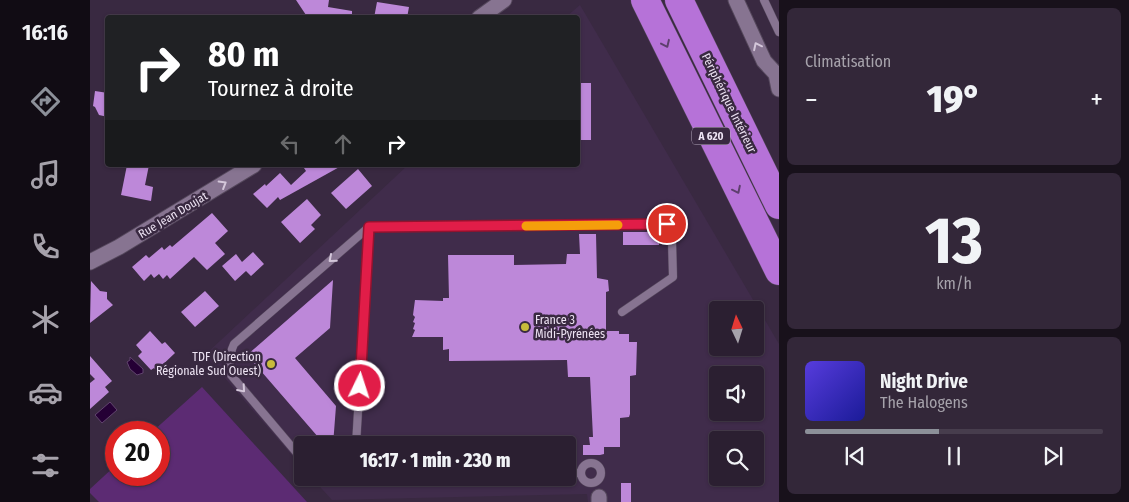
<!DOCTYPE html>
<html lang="fr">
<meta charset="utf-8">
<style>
:root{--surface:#2b1f31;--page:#332739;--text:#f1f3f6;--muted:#a6a2ab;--line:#473d4d;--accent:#8c9099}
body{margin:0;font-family:"Fira Sans Condensed",sans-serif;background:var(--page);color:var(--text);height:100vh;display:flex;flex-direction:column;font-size:19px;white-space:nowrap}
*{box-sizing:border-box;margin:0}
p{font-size:16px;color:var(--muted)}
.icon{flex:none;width:28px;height:28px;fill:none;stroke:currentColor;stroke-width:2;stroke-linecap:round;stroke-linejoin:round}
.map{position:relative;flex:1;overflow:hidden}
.details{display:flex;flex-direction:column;gap:8px;padding:8px;background:#18111b;width:350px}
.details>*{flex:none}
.hud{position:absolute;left:15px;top:15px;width:475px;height:152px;border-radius:5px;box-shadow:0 1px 4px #0004,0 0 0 1px var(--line);background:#202124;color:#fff;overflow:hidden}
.needle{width:32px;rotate:356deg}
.tools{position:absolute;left:619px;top:301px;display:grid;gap:10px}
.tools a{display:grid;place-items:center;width:55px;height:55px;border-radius:5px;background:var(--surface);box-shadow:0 1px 4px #0004,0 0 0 1px var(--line);font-size:25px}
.speed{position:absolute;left:15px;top:421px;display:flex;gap:10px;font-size:25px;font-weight:700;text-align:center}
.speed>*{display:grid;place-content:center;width:65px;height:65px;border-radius:50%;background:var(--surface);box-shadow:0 1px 4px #0004,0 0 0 1px var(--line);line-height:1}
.speed .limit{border:8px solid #d22;background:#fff;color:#111}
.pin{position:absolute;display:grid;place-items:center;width:42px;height:42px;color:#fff;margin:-21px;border:2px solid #fff;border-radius:50%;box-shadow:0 1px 5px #0007}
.me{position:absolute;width:55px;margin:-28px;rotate:4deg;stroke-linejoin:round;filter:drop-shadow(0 0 4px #0008)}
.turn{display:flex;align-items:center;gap:18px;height:105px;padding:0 20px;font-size:22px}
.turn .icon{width:65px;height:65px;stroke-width:2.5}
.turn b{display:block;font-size:35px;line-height:42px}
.lanes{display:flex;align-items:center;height:48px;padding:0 20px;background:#0003;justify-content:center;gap:25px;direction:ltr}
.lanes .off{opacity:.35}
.big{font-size:38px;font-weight:800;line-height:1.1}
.details .card{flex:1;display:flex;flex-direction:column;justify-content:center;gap:8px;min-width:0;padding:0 18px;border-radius:8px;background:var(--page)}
.details .dial{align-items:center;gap:0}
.dial b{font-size:65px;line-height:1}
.song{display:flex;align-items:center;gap:15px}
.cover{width:60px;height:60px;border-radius:8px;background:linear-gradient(135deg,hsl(250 70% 55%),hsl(240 70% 35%))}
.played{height:5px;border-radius:2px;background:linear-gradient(90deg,var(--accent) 45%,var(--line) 45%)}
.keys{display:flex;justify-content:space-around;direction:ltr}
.heat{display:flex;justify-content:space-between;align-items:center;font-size:28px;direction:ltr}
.trip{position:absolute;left:204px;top:436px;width:282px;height:50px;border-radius:5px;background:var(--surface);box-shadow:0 1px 4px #0004,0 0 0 1px var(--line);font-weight:800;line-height:50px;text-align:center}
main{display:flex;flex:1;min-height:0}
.dock{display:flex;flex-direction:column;width:90px;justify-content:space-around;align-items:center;background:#110c14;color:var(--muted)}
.dock .icon{width:35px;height:35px}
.dock .current{color:var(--accent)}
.dock b{font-size:22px;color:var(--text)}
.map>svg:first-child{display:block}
</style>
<main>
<nav class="dock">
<b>16:16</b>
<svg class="icon current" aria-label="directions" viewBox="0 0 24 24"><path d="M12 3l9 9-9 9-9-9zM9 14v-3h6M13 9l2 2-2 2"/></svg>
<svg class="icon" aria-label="music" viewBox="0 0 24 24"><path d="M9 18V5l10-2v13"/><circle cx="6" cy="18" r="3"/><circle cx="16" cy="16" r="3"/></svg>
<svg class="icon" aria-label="phone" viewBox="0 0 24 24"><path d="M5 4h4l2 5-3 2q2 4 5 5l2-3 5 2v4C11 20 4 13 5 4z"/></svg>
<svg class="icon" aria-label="climate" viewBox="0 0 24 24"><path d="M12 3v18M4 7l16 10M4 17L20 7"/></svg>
<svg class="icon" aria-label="car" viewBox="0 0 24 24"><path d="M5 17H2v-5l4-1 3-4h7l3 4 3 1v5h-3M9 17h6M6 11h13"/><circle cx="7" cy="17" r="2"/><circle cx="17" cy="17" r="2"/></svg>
<svg class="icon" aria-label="filters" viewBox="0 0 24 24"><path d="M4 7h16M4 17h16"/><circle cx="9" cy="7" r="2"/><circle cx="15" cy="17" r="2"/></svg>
</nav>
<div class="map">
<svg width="689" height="502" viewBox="0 0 689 502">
<rect width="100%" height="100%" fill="#392941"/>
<path fill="#402c4b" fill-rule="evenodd" d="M490,5L689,344V502H498L497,494L242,500L222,478H478V445H212V467L115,355L318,165H488V18L476,17ZM628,310H665V348H628ZM628,375H665V412H628ZM628,440H665V478H628Z"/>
<path fill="#5c2b73" d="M112,387L217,502H9L0,493V489L26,465V475H69V432H62Z"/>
<path fill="#250035" stroke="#61446e" d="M40,357L53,369V373L47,375L40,369L37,362L40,360Z
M20,402L27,410L12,423L5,415Z"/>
<path fill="#bd88d9" d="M206,0H239L238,7L262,11V18H218Z
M287,2L319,7L317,18H284Z
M488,83H501V140H488Z
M5,91L18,93V117L9,115L5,107L3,106Z
M37,165H59L55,185L63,187L61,201L31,195Z
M212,165H253L190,200L188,197L177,208L163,194L175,184L176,186L190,173L201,185L216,171Z
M268,169L282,186L256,209L241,193Z
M217,199L231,215L221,225L225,229L210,243L191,222Z
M122,213L138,231L125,243L135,254L117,270L104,257L80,279L77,275L73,279L69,274L64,278L61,274L54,281L42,267L56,255L59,258L72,247L74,250L80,245L82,247Z
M533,232H569V245H533Z
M489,234H506L507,278L518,280L519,291L516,292V331H529V334H539V342H547L546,375L540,376V414L539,417L530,418V447H514V454L510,455H493V445H500L499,437H503L500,377H478L477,360L359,361V349L353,350V337H322L325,330L323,329L325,323L323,322L325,317L323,315L325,300L353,301V298H359L358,255H424V265L476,264L477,254H490Z
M163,252L174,264L161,276L156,271L145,281L132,266L146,254L152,262Z
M243,280L240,328L205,358L246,406L243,445H235L157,355Z
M1,281L10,291L17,292V299L23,305L0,323Z
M115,291L129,306L105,327L91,312Z
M60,331L72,344L75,342L85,353L66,371L64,368L61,370L48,356L52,352L46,345Z
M0,356L22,381L15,387L19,392L0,409V383L5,379L0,374Z
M531,483H541V502H531Z"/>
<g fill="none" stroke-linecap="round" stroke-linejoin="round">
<defs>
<path id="service" d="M674,0L689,32
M266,445L279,227L577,224L582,241L583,277L532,312
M212,459L141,375C138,364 139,355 144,344L279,227
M491 473a10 10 0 1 1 20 0a10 10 0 1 1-20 0Z
M478,473H491
M235,478H243"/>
<path id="minor" d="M646,0L674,61L686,74L689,89
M389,18L414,0
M0,262L29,247L164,165
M509,497V502"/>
<path id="motorway" d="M555,0L689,271
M589,0L689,205"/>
</defs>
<use href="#service" stroke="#55485c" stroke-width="9"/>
<use href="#minor" stroke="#55485c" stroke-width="17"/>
<use href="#motorway" stroke="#55485c" stroke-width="29"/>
<use href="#service" stroke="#877491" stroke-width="8"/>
<use href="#minor" stroke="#877491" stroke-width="15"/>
<use href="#motorway" stroke="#b672d8" stroke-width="28"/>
</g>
<defs><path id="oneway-chevron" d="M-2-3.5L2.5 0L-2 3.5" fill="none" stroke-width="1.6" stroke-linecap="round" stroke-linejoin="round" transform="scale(1.25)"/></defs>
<g stroke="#5e3f6e">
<use href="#oneway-chevron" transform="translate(576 44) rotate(65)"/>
<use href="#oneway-chevron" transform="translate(647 190) rotate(64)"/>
</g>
<g stroke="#d4c7da">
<use href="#oneway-chevron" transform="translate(667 46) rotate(-116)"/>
<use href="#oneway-chevron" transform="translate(133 184) rotate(-31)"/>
<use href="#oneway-chevron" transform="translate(242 259) rotate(139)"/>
<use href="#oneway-chevron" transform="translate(152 389) rotate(49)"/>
</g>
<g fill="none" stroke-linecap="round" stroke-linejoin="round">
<defs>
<path id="route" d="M270,386L279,227L577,224"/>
</defs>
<use href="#route" stroke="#92132f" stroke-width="12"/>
<use href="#route" stroke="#e11d48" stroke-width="9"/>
<path stroke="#f59e0b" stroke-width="9" d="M436,226L528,225"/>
</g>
<g fill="#c8bb3b" stroke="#392941" stroke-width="2">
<circle cx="435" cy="327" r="5"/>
<circle cx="181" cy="364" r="5"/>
</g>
<g text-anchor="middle" stroke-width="5" stroke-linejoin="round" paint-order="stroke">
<rect fill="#392941" stroke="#b7abbe" stroke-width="1" x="602" y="127.5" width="38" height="17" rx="4"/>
<g font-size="11" font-weight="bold" fill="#ede3f3">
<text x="621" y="140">A 620</text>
</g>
<g font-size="12" fill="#ede3f3" stroke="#392941">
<text transform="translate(639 103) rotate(64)" y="4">Périphérique Intérieur</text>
<text transform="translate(83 215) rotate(-31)" y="4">Rue Jean Doujat</text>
</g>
<g font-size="12" fill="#ede3f3" stroke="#392941" text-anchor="start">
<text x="445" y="324">France 3<tspan x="445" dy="14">Midi-Pyrénées</tspan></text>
<text x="171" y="361" text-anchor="end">TDF (Direction<tspan x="171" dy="14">Régionale Sud Ouest)</tspan></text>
</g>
</g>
</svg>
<div class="tools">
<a><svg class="needle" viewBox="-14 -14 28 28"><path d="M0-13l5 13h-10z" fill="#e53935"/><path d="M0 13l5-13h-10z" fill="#a6a2ab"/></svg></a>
<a><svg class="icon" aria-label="sound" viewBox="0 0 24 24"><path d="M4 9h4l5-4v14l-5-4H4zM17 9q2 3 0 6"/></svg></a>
<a><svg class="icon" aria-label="search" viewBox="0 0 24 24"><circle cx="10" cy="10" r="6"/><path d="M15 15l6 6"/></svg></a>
</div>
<div class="speed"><div class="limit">20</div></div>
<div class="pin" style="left:577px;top:224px;background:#d93025"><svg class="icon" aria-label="arrive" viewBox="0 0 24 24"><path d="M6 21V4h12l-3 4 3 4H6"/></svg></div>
<svg class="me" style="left:270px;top:386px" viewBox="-20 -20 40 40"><circle r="17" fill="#e11d48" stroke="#fff" stroke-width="3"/><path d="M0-11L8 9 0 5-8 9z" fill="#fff"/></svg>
<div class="trip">16:17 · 1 min · 230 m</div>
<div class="hud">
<div class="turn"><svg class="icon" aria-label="right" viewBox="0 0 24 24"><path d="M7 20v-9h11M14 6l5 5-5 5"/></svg><div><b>80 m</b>Tournez à droite</div></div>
<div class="lanes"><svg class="icon off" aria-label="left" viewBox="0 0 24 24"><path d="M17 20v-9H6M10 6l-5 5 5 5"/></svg><svg class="icon off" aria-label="ahead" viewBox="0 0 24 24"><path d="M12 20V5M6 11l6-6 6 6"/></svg><svg class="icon" aria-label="right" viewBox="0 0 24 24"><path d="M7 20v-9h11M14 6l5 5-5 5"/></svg></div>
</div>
</div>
<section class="details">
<div class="card"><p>Climatisation</p>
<div class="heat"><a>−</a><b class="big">19°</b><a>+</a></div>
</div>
<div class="card dial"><b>13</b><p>km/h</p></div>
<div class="card">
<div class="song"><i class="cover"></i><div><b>Night Drive</b><p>The Halogens</p></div></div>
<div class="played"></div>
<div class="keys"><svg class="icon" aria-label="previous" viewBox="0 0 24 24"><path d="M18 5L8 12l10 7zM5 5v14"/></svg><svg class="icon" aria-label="pause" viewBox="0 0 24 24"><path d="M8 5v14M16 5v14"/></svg><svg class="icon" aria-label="next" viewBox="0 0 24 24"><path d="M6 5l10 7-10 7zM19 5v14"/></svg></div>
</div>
</section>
</main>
